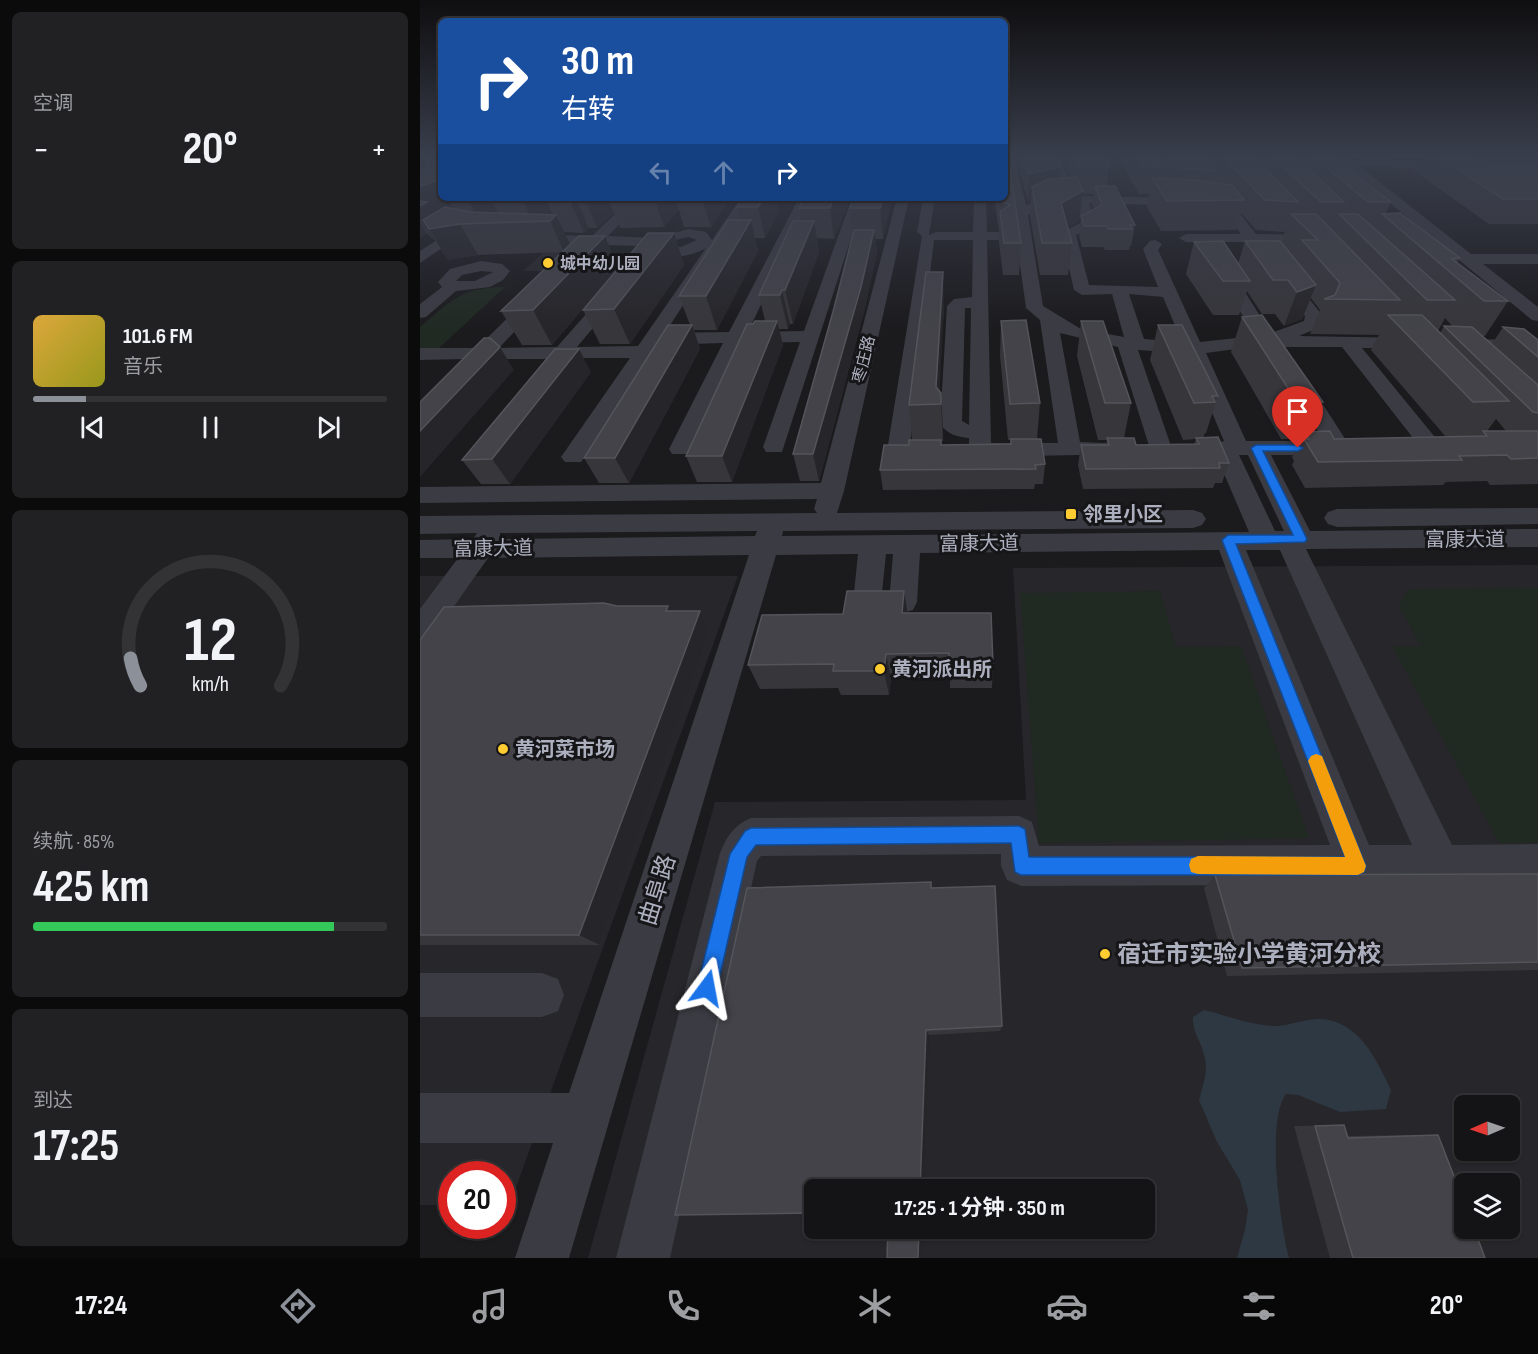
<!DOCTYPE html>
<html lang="zh">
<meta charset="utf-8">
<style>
:root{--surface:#141416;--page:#212123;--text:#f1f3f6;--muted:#9d9ea1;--line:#333335;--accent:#8c9099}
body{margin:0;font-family:"Sofia Sans Condensed","Noto Sans SC",sans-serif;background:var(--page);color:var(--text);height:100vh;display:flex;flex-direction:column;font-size:22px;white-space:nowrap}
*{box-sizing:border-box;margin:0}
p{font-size:20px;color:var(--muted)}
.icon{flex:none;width:33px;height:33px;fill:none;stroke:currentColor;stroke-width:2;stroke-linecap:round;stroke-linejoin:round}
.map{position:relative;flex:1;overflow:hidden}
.details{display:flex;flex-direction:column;gap:12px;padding:12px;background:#0b0b0c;width:420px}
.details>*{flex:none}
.guide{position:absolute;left:18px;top:18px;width:570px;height:183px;border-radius:9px;box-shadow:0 2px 4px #0004,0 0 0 2px var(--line);background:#1a4fa0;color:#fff;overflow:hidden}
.needle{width:39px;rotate:268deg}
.tools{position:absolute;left:1034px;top:1095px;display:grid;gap:12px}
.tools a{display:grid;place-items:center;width:66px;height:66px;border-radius:9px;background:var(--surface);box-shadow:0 2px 4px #0004,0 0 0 2px var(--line);font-size:30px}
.speed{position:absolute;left:18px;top:1161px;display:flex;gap:12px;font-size:30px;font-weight:700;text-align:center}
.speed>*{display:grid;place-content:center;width:78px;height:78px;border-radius:50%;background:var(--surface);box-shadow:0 2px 4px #0004,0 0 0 2px var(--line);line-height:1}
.speed .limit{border:9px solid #d22;background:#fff;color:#111}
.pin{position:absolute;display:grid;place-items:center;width:51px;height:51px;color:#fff;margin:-62px -26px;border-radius:50% 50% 50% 0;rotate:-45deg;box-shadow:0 0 6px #0007}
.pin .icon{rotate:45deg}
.me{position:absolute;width:66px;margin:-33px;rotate:13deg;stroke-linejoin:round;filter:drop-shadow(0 0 4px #0008)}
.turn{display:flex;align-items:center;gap:21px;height:126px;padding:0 24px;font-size:27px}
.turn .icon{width:78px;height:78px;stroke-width:2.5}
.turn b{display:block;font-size:42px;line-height:51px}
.lanes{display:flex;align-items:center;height:57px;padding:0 24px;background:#0003;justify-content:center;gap:30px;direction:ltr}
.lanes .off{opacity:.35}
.big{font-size:45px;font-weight:700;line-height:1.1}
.details .card{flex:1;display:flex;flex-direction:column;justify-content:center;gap:9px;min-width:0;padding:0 21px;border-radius:9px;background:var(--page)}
.details .dial{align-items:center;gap:0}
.dial svg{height:156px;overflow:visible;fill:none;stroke:var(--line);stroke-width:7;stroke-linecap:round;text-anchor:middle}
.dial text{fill:var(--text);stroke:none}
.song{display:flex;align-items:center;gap:18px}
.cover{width:72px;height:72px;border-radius:9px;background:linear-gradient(135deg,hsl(40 70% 55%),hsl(60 70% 35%))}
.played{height:6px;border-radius:3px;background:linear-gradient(90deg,var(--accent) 15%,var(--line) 15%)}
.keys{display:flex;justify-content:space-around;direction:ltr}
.heat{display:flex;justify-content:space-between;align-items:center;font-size:33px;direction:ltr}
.charge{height:9px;border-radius:4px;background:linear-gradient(90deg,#34c759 85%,var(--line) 0)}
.trip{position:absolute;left:384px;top:1179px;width:351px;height:60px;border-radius:9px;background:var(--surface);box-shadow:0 2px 4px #0004,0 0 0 2px var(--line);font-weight:700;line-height:60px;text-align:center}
.tab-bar{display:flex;height:96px;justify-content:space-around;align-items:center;background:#080809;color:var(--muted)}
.tab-bar .icon{width:42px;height:42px}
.tab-bar .on{color:var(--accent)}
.tab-bar b{font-size:27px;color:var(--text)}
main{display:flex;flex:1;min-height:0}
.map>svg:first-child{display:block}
</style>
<main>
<section class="details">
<div class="card"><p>空调</p>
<div class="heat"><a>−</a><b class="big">20°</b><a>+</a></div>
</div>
<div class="card">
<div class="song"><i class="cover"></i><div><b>101.6 FM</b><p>音乐</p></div></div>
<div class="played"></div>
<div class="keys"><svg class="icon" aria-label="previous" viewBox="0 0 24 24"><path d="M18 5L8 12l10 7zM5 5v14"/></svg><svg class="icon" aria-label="pause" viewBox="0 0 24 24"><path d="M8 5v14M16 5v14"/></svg><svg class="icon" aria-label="next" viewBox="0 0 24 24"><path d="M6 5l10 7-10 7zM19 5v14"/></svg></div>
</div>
<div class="card dial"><svg viewBox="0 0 100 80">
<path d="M14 69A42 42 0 1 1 86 69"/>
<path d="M14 69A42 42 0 0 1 9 55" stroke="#8c9099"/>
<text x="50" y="56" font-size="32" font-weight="700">12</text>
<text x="50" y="72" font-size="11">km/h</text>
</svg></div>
<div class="card"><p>续航 · 85%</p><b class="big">425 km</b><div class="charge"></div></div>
<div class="card"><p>到达</p><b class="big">17:25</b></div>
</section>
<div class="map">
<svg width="1118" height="1258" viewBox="0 0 1118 1258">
<rect width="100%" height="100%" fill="#1b1a1d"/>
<path fill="#27262a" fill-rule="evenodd" d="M124,246L154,249L135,271H103L122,254Z
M1118,565V1258H168L295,802L606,800L593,568ZM1044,1106H1089V1150H1044ZM1044,1184H1089V1228H1044ZM394,1190H724V1228H394Z
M0,576H38L0,628Z
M42,576H318L90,1204L83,1205L82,1174H32L31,1205H0V633Z"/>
<path fill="#202922" d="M85,287L16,351L0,352V327C33,299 41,288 85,287Z
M1118,588V843H1079L972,646H1001L979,606L988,589Z
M740,591L756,647L821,646L889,838L619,843L600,593Z"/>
<path fill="#2e3843" d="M784,1010C808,1016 833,1026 857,1026C871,1025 885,1019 899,1019C939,1020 956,1059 971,1090L966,1109L920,1112L878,1095L866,1094C846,1120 860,1225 869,1258H817L825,1230L828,1210L820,1180L797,1142L779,1100C783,1085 788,1073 785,1058C782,1043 772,1032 773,1017Z"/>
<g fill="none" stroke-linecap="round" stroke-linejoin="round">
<path fill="#3b3b43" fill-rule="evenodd" d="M585,156H594L606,205L642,196L628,156H640L655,196L768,198L814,206L836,234L909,235L911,238L904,242H843L903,316L898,328L879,336L1103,340L1105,344L1096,350L942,348L1023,447L1020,452H1004L922,347H862L854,344L786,353L826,441H904L867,379L870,375H884L931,448L928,453L920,455H851L890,531L1118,529V547L886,549L1032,845L1118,844V884L601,886L587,880L581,866V854L341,856L337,861L250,1258H196L300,853C307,836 314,825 331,818L599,816L612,822L619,846L910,845L799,550L500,553L497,602L493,610L483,613L473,610L469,602L473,554H466L461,602L457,610L447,613L437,610L433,602L438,554L356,555L149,1258H95L133,1143H0V1093H149L329,555L68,558L11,639L0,643V609L38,558H0V540L53,539L57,533L0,534V516L397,513L394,509L397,499L0,503V487L401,483L477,198H489L424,491L417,513L773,510L782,513L786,519L782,525L773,528L363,531L362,536L829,532L793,448L796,443L804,441L767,353L718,350L752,449L749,454H733L730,449L698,347L640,333L660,442L707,444L710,449L707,454L560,457L552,455L549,450V438C537,437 527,434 520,424L527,306L534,299L552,297L553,240H514L490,444L522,446L525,451L522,456C506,460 486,460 470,456L467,451L502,236L497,232L503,198H515L509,235L516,232H553L554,198H566L567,232H580L587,236L580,240H567L571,443H638L620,320L606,308ZM656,203L662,222L641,233L654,290L662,295L692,294L704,337L661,329L623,306L608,215L626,206ZM669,203L768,206L805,212L821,234H766L759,238L766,242H828L885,316L884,321L851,333L807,264L801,262L793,267L835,336L780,342L738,250L742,244L735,240L730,241L723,249L738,287L669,285L656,235L677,224ZM709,294L743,297L762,342L724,339ZM545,308H551L549,425L542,421ZM819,455H828L864,531H855ZM337,531L335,536L80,539V533ZM826,550H860L992,845H949Z
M913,156H926L933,162L939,159H973L1000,163H1025L1057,178H1118V186H1055L1023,171L938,165L1051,254H1118V264H1063L1118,307V321L1112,320Z
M212,198H225L188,236L234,238L269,229L286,232L292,240L321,198H333L245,333L309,332L379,198H391L328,332L384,331L432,198H444L362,452H346L343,447L380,342L322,343L271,449L268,454H252L249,449L303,343L238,345L161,462H145L141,457L210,358H147C137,370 129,388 112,383L109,379L126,359H68L8,421L0,422V404L46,359L0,360V348H57L113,293L119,292L127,297L79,348L137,347L190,287L196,286L204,291L157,347L218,346L286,248C273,256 235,265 227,246L180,245L158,266L153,268L145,263L164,244L105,242L98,238L105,234L172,236ZM269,237L277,240L261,247L243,245L245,242Z
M42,224L47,225V231L0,263V251Z
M61,261L82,264L90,271L83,280L70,287L36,291L6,317L0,318V304L22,287L18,282L30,269ZM61,271L73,272L55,281H36L42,275Z
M1118,508V524L917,527L908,524L904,518L908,512L917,509Z
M0,973H122L138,979L144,995L138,1011L122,1017H0Z"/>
</g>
<path fill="#37363b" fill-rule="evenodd" d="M0,156H21V198H310L291,227H264L259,210L244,227L200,228L194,213L177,228H169L164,233L144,232L150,244L198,267L132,345H102L81,311L142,252L58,255L28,260L14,239H13L7,233L0,238Z
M585,156L601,243L599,275H583L579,242V230L574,198H585Z
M596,156H637L641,166L640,178L650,177L642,156H911L971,202L966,213L1040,258L1037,263L1088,301L1065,336H1062L1072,344L1083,327L1118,340V484L1070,485L1067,481L1026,482L1023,485L885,488L872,465L874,461L872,457L880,439H861L811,352L822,317L903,402L889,432L914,439L1026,437L951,350L959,335L890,334L900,310L891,298L882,319L864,326L855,314H842L827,291L819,315H793L766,274L774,242L818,264L825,241L861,243L865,232L836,230L821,213L816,230L741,231L727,207L729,194H719L699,160L689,165L687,186L715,225L711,246H710L709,250H685L683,247H662L659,236L661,216L674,209L672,205L674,194H662L659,221L648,228L652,243L648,275H620L610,216L611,201L608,202ZM1025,318L1033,327L1024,326L1020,333L1018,331ZM1076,419L1086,431H1067Z
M957,156H1118V224H1069L994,171L1000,159Z
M323,198L359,211L345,238H335L338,251L297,330H274L280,349L209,483H179L164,458L270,325L259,296L320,220L317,207Z
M384,198H430L414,239L397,238L399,252L373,324H370L368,329H359L363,345L312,482H277L266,456L333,324L345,321L339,295L382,221L379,208Z
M472,198L463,239H455L457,252L444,312L399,481H380L373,454L414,308L433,234L430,208Z
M254,233L264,265L210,344H180L163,310Z
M524,306L519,391L521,393L523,429V441H521L522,445L591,444V440H588L580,356L581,321L620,403L617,439L625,464L623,484H615L614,489L463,490L460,470L489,445L492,440L489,405Z
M661,321L711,403L704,438L716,445L774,444L776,439L763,440L730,360L738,325L798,396L786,433H785L783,438L809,463L802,483H795L793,488L663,489L658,465L661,445H686L687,440H678L657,356Z
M171,372L90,484H61L42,460Z
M484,591L488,613L573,663L572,688H530V678H471L469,695H421L418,688L340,689L328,665L423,614Z
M197,606L251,611H280L290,630L180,945H0V640Z
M1118,874V970L807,976L784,888L795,875Z
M511,882L512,888L582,1026L580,1031L509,1035L394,1190Z
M924,1125L928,1136L990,1135H1018L1065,1258H910L874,1126Z"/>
<path fill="#262529" d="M0,156H15L9,159L7,157L5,156L18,179L21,178V198H27L33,208L19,215L15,216L22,227L40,224L58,255L28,260L9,229L3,220L14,239H13L0,219Z
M690,156H700L699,160L689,165Z
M641,166L639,194L612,187L611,201L608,202L609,174Z
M663,191L659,221L639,234L641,203Z
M44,198H106L72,201L80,217L61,223L47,199Z
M107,198H158L156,199L169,228L164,233L151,203L127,202L134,217L136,215L151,246L144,252L130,221H113L103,201Z
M166,198H210H188L194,213L177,228L165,199Z
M234,198H255L259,210L244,227Z
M282,198H310L291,227Z
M344,198H356L359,211L345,238L338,207Z
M414,198H430L414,239L410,208Z
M463,198H472L463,239L460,208Z
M331,220L338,251L297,330L286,296Z
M0,221L7,233L0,238Z
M394,221L399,252L373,324L365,290Z
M454,230L457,252L444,312L399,481L393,454Z
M254,233L264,265L210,344L194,309Z
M185,236L198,267L132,345L113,310Z
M523,272L524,306L519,404L516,387Z
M896,285L882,319L864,326L877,292Z
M362,290L370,324L368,329L360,295Z
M357,321L363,345L312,482L302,456Z
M272,325L280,349L209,483L195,458Z
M80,347L94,370L0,477V431Z
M159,349L171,372L90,484L72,459Z
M521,393L523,429V441L521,404Z
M484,591L488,616L482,613Z
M280,611L290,630L180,945L159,935Z
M466,654L471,678L469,695L464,671Z
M506,1030L509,1035L504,1190H500Z
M499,1228H503L502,1258H498Z"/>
<path fill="#434349" stroke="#54545b" stroke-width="1.5" d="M0,156H21V178L0,187V171L6,168L7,157L5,156L0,158Z
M585,156H588L601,243H584L580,212L590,205L579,200V198H585Z
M604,156H637L641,166L609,174Z
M655,156H685L690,166H659Z
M717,156H734L741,167L724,166Z
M752,156H782L795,171L760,168Z
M802,156H833L878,202L845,200Z
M852,156H874L924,202H901Z
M893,156H911L971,202H948Z
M1016,156H1046L1067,165H1118V199H1083Z
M657,177L663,191L641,203L652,243H622L612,187L629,179Z
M732,178L774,180L812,185L824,200L747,201Z
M675,186H695L715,225H710L712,229H688L686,226H664L661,216L682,205Z
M75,198H107L103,201H72Z
M132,198H166L156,199L151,203L127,202Z
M323,198H344L338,207H317Z
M384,198H414L410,208H379Z
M433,198H463L460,208H430Z
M0,201L7,202L0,206Z
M25,207L50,212L136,215L130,221L40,224L9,229L3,220Z
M980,213L1040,258L1032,259L1088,301H1064L962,214Z
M871,214H896L980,300L904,299L915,295L920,283L882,240H898Z
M919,214H938L1035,300H1007Z
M308,220H331L286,296H259Z
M373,221H394L365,290H362L360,295H339Z
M434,230H454L441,287L393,454H373L414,308Z
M228,233H254L194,309L163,310Z
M159,236H185L113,310L81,311Z
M803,241L830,281H803L774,242Z
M825,241H860L896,285L877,292L868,280H853Z
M506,272H523L516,387L521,393V404L489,405Z
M842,315L903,402H877L822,317Z
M968,315H1002L1089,401L1053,402Z
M606,320L620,403L590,404L581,321Z
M335,321H357L302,456H266L327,324H333Z
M661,321H683L711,403H685Z
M248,325H272L195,458H164Z
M738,325H762L798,396H792L795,402L774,403Z
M1024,326L1052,327L1118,385V413L1113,412Z
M1083,327L1104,329L1118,340V357Z
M64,338H70L80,347L0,431V402Z
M135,349H159L72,459L42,460Z
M910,431L914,439L1067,436L1063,431H1118V458L1091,459L1087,455L1039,456L1042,460L898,462L884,439H889L884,432Z
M798,437L809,463H799L800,468L666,469L661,445H689L687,438H714L716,445L779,444L776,438Z
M591,439H621L625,464L615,465L616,469L460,470L464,445H489V440H521V445L591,444Z
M427,591H484L482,613H571L573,663L529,664V653L466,654L464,671H413L414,664L328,665L342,615L423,614Z
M184,603L197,606H248L246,611H280L159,935H0V640L24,607Z
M1118,874V962L822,968L795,875Z
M511,882V888L575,886L582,1026L506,1030L500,1190H394V1213L255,1215L327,888Z
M924,1125L928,1138L1018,1135L1044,1202V1228H1054L1065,1258H933L895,1126Z
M468,1228H499L498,1258H467Z"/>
<linearGradient id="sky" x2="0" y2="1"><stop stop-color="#0f0e10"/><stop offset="0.47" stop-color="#393e4c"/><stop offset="1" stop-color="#393e4c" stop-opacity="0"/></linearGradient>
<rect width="1118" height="332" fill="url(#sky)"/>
<path fill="#1a73e8" stroke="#114b97" stroke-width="1.5" d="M836,445H878L883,448L878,451H843L887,539L885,542L816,544L946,866L944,872L938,875H601L595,872L591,843L336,845L327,857L297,988L294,995L287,998L280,995L277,988L310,854L325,831L331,828L599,826L605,829L609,857H925L802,540L808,535H873L831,448Z"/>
<path fill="#f59e0b" d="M896,754L902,756L946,866L944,872L938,875L778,874L771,872L769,865L771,859L778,856L925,857L888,761L891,756Z"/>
<g fill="#ffcc31" stroke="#161518" stroke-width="2">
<circle cx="128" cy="263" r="6"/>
<rect x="645" y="508" width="12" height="12" rx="3"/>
<circle cx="460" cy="669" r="6"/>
<circle cx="83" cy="749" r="6"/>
<circle cx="685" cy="954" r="6"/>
</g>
<g text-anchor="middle" stroke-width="6" stroke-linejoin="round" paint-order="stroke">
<g font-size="16" font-weight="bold" fill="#acb0be" stroke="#161518" text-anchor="start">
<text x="140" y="269">城中幼儿园</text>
</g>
<g font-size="16" fill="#acb0be" stroke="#161518">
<text transform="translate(443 359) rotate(-76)" y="6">枣庄路</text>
</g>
<g font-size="20" font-weight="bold" fill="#acb0be" stroke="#161518" text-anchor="start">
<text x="663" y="521">邻里小区</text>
<text x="472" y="676">黄河派出所</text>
<text x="95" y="756">黄河菜市场</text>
</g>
<g font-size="20" fill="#acb0be" stroke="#161518">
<text x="1045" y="546">富康大道</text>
<text transform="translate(559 543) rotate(-1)" y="7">富康大道</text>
<text transform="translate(73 548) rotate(-1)" y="7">富康大道</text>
</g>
<g font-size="24" fill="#acb0be" stroke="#161518">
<text transform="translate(237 890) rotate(-73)" y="8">曲阜路</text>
</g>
<g font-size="24" font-weight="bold" fill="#acb0be" stroke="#161518" text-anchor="start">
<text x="697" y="962">宿迁市实验小学黄河分校</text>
</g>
</g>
</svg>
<div class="tools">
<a><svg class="needle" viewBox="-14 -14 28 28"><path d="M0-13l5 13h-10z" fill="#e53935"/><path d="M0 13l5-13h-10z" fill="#9d9ea1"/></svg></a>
<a><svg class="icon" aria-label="layers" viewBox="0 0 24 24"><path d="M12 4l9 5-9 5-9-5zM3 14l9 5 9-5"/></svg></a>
</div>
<div class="speed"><div class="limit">20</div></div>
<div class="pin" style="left:878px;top:448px;background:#d93025"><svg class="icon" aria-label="arrive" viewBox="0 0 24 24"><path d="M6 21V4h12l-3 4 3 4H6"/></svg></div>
<svg class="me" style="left:287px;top:988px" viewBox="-20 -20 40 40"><path d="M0-17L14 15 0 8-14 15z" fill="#1a73e8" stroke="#fff" stroke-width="4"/></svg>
<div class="trip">17:25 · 1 分钟 · 350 m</div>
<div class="guide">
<div class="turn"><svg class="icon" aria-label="right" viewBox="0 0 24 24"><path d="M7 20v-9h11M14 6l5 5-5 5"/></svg><div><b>30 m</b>右转</div></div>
<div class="lanes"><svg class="icon off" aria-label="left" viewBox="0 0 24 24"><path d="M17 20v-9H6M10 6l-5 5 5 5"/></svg><svg class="icon off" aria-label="ahead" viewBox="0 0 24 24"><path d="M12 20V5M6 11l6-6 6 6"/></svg><svg class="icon" aria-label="right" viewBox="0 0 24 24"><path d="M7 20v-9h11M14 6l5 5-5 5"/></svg></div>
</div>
</div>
</main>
<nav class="tab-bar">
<b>17:24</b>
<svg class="icon on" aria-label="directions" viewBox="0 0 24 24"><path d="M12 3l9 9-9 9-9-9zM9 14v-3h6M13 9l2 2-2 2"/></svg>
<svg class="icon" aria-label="music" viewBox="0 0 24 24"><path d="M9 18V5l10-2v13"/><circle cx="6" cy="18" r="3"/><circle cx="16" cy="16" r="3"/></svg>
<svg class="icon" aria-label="phone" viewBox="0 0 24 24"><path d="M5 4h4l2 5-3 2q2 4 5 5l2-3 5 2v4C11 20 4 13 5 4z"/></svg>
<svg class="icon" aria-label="climate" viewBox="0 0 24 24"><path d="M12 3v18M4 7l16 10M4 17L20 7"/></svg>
<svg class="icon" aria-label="car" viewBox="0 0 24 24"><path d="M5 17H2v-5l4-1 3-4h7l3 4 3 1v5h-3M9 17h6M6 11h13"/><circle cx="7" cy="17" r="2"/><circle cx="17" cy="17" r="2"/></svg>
<svg class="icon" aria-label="filters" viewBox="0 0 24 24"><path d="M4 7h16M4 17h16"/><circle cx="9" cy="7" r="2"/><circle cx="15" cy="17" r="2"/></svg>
<b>20°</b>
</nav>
